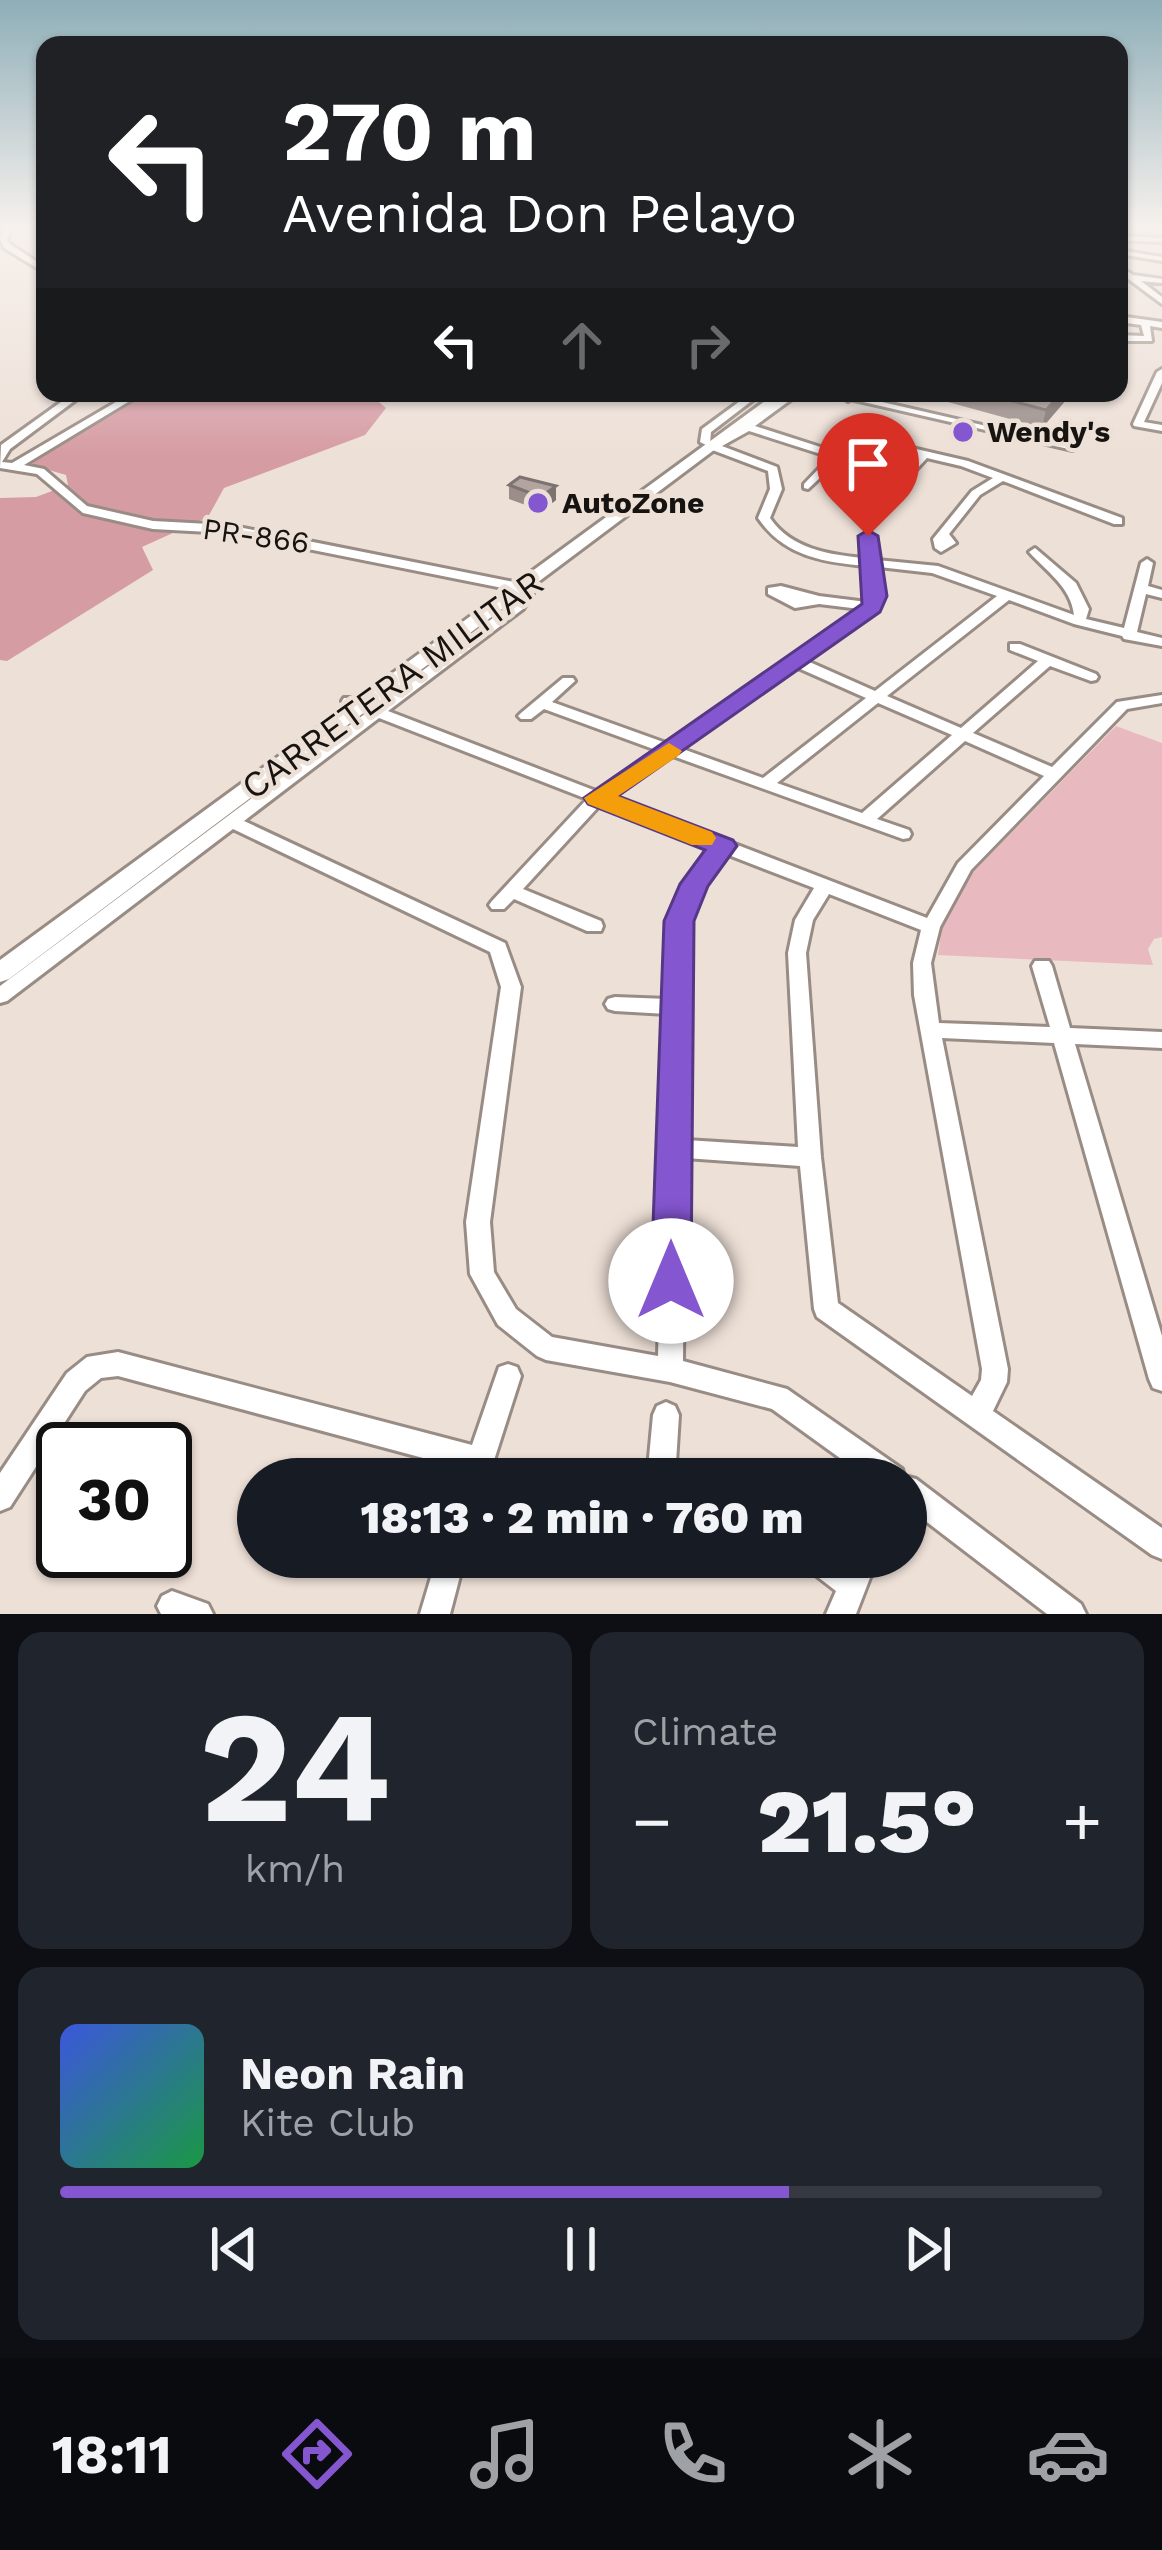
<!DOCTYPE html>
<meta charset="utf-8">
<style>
:root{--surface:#171b24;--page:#20242c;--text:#f1f3f6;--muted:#9ea1a6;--line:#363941;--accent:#8456cf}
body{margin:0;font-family:"Work Sans",sans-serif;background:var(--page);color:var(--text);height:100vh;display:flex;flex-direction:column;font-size:45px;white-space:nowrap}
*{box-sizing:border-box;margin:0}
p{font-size:39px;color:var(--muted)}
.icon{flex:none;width:66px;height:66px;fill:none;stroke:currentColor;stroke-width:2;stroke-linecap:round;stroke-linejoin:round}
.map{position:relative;height:1614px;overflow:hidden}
.sheet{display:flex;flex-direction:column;gap:18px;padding:18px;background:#0d0f14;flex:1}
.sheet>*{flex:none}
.top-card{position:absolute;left:36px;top:36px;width:1092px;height:366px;border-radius:24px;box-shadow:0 3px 9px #0004;background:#202124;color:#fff;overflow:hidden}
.speed{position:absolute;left:36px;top:1422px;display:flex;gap:24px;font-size:60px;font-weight:700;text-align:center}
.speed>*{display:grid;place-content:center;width:156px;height:156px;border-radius:50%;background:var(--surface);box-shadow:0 3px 9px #0004;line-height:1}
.speed .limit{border:6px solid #111;border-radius:18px;background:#fff;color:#111}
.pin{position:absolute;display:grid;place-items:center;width:102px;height:102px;color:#fff;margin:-123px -51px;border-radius:50% 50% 50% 0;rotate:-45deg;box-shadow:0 0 12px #0007}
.pin .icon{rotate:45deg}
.me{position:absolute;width:132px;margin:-66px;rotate:0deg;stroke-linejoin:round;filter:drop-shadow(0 0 9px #0008)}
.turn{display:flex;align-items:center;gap:42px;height:252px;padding:0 48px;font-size:54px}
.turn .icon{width:156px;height:156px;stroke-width:2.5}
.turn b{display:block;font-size:84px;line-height:102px}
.lanes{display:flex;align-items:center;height:114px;padding:0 48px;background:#0003;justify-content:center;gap:60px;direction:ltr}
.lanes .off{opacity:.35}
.big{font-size:90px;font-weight:800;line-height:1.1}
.sheet .card{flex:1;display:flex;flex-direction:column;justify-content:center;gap:18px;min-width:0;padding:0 42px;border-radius:24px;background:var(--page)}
.sheet .dial{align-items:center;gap:0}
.dial b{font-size:156px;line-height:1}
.song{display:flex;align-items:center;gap:36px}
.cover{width:144px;height:144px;border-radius:18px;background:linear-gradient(135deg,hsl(230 70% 55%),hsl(140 70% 35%))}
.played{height:12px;border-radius:6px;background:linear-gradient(90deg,var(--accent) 70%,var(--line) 70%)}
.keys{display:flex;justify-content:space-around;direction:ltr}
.heat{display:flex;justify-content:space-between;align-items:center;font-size:66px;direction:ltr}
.sheet .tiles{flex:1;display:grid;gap:18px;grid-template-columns:1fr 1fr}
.card:last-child{grid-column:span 2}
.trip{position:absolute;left:237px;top:1458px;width:690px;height:120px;border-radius:60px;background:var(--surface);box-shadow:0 3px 9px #0004;font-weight:800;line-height:120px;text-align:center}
.dock{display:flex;height:192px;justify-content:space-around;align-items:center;background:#090b0e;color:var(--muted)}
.dock .icon{width:84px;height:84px}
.dock .selected{color:var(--accent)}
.dock b{font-size:54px;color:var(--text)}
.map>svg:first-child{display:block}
</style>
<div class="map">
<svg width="1162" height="1614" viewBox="0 0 1162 1614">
<rect width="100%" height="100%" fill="#ede0d7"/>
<path fill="#e8bac0" d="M1116,726L1162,743V937L1154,939L1148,949L1153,965L938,955L942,927L965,880Z"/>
<path fill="#d69ca4" d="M140,393H375L373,397L386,408L365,435L224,488L208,517L142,547L153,570L7,661L0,660V498L36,497L68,485L66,475L25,463Z"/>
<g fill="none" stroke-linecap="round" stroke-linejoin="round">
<defs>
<path id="minor" d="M5,228H12L7,240L10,244L45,267V273L4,248L0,238Z
M1119,236L1162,238V242L1119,240Z
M1119,250L1162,257V261L1119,254Z
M1119,266L1133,275L1162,279V283L1141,281L1162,297V304L1119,272Z
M1119,316L1162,322V328L1150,326L1152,341H1119V335L1144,336L1141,325L1119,322Z
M1162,369V383L1144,422L1162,425V431L1134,426L1133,424L1157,372Z
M115,393H126L133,399L24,465L44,469L87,506L153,521L228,525L529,585L533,594L523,609L388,711L596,791L656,750L544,709L531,719H521L518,716L521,713L563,678H573L575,681L552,702L666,743L860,609L819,604L795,608L768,594V588L781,586L819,596L867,602L869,596L866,566C822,562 784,556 758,518L770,489L768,471L707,448L706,445L700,442L702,429L751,393H762L711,432L710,443L725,438L789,393H800L755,426L836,452L856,435L968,461L1122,518V524H1114L1003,481L980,495L949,534L956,543L941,552L935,548L933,539L972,491L993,478L961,466L927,458L884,504L859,505V501L877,499L917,455L858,442L808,489L804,488V484L830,457L749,431L722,446L777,467L782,489L770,518C791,549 830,555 865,558L862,536L868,532L874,536L877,560L938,566L1074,615C1071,587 1047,572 1029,552L1035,548L1076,583L1089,609L1086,619L1124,628L1141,563L1147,559L1153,563L1148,586L1162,590V598L1146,594L1137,632L1162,638V646L1124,639L1122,636L1074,624L1009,600L887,696L961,728L1038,661L1010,650V644H1020L1096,674L1098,677L1096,680L1091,681L1050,666L973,733L1052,767L1117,702L1162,695V703L1127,709L971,870L940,927L931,963L939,1023L1050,1027L1032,966L1035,961H1049L1052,966L1070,1028L1162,1032V1048L1075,1044L1162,1336V1391L1153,1388L1149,1379L1054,1043L942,1038L1008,1369L1007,1382L993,1411L1162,1528V1559L1152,1555L817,1317L814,1309L800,1166L685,1158L683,1361L787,1389L902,1469L904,1476L916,1479L1081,1604L1086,1614H1047L906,1506V1479H869L772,1409L670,1382L546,1360L537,1356L498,1325L470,1274L466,1222L501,987L490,952L233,829L7,1001L0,1003V986L366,713L344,704L342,701L344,698H354L375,706L513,603L519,594L518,591L228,533L153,529L83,513L37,474L0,468L1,445L68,397L77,399L10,449L2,462L12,463L121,399ZM879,567L932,573L997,596L875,691L805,660L877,610L883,596ZM796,667L866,698L763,778L680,748ZM878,703L952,735L862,813L777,783ZM379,718L587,799L492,901L489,905L492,909H504L514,899L587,931H601L603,926L601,921L523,889L600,805L712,848L685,884L670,921L668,999L615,997L608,999L605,1004L608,1009L615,1011L667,1014L658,1356L552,1337L516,1309L494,1272L490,1222L521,987L505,943L244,821ZM965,741L1044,776L958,863L927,918L610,796L670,755L903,839L909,838L911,834L909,830L877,819ZM726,854L814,888L795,920L788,953L798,1147L686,1140L688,921L702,886ZM829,894L921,930L913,963L914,995L982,1369L981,1380L972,1396L838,1303L821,1157L806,953L813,920Z
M824,393H843L1078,447L1073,450Z
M118,1352L472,1445L499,1367L508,1364L517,1367L521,1376L488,1479H460L464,1469L118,1376L101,1378L85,1391L10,1507L0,1511V1473L67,1373L87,1357Z
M666,1402L675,1406L679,1415L675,1479H647L653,1415L657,1406Z
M437,1557H465L450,1614H420Z
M801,1557H839L847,1563L850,1557H878L856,1614H826L836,1591L805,1567Z
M172,1591L208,1604L213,1614H161L157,1606L162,1596Z"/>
<path id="major" d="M776,393H790L9,979L0,982V960Z
M836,393H851L854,397L848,401Z"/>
</defs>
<use href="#minor" stroke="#988c84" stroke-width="6"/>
<use href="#major" stroke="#988c84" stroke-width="6"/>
<use href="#minor" fill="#fff" fill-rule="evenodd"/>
<use href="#major" fill="#fff" fill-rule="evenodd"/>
</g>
<path fill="#9a8d8a" d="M950,393H1072L1042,428L948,402Z
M509,485L556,500L542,511L509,499Z"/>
<path fill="#7d7370" d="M1062,393H1072L1042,428L1046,410Z
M556,486V500L542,511L541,497Z"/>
<path fill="#b3a4a0" stroke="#7d7370" stroke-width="3" d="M982,393H1062L1046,410Z
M520,477L556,486L541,497L509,485Z"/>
<linearGradient id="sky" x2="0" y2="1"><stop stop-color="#8eaeb8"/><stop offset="0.5" stop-color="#f7f1ed"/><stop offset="1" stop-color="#f7f1ed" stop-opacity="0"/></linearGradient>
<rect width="1162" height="454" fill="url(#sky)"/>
<path fill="#8456cf" stroke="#563887" stroke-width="3" d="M868,530L878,536L887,596L880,612L618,796L733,840L737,846L708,886L694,921L691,1281L685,1294L671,1300L657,1294L651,1281L664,921L680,884L705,850L588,804L584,798L862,604L858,536Z"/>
<path fill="#f59e0b" d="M669,743L682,751L678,756L618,796L712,832L716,838L712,845H692L588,804L584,798Z"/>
<g fill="#8456cf" stroke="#ede0d7" stroke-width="4.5">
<circle cx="963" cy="432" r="12"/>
<circle cx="538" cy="503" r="12"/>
</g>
<g text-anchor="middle" stroke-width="9" stroke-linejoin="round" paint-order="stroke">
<g font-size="30" font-weight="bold" fill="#171310" stroke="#ede0d7" text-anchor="start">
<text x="987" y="442">Wendy's</text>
<text x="562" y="513">AutoZone</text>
</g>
<g font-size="30" fill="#171310" stroke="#ede0d7">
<text transform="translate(256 536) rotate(8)" y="10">PR-866</text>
</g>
<g font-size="36" fill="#171310" stroke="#ede0d7">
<text transform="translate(392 684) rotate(-36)" y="13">CARRETERA MILITAR</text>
</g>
</g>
</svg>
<div class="speed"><div class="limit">30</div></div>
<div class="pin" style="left:868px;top:536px;background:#d93025"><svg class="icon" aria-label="arrive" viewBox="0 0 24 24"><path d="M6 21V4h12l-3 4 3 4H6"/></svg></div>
<svg class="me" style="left:671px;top:1281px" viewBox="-20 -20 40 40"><circle r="19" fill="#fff"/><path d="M0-13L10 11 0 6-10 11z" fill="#8456cf"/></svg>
<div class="trip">18:13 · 2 min · 760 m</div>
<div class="top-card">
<div class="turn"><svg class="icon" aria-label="left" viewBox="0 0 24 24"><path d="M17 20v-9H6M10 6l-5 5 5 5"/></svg><div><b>270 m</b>Avenida Don Pelayo</div></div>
<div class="lanes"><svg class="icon" aria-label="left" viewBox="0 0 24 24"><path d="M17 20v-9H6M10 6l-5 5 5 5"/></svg><svg class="icon off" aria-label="ahead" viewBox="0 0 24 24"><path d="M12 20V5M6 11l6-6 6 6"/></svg><svg class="icon off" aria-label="right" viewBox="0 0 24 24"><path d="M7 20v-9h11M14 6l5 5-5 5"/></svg></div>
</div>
</div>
<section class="sheet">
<div class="tiles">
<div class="card dial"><b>24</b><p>km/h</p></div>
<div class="card"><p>Climate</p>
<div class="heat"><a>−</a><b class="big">21.5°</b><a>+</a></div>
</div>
<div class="card">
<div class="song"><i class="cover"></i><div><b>Neon Rain</b><p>Kite Club</p></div></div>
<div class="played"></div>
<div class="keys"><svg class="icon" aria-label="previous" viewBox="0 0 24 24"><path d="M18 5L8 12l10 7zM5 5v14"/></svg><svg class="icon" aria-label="pause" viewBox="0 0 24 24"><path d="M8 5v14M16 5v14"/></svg><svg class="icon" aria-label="next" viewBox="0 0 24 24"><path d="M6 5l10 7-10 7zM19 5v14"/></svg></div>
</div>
</div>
</section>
<nav class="dock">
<b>18:11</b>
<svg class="icon selected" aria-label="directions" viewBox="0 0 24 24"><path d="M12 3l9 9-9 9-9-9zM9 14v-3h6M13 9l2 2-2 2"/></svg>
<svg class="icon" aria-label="music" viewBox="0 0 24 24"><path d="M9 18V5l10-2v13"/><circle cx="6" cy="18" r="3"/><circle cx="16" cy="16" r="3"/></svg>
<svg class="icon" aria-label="phone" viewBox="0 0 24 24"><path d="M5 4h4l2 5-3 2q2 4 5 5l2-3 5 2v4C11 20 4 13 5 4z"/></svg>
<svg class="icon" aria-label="climate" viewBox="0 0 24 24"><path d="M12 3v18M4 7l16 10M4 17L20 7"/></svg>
<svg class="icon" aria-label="car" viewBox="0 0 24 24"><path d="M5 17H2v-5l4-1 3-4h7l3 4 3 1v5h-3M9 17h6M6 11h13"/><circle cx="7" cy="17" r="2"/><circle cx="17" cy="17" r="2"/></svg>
</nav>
